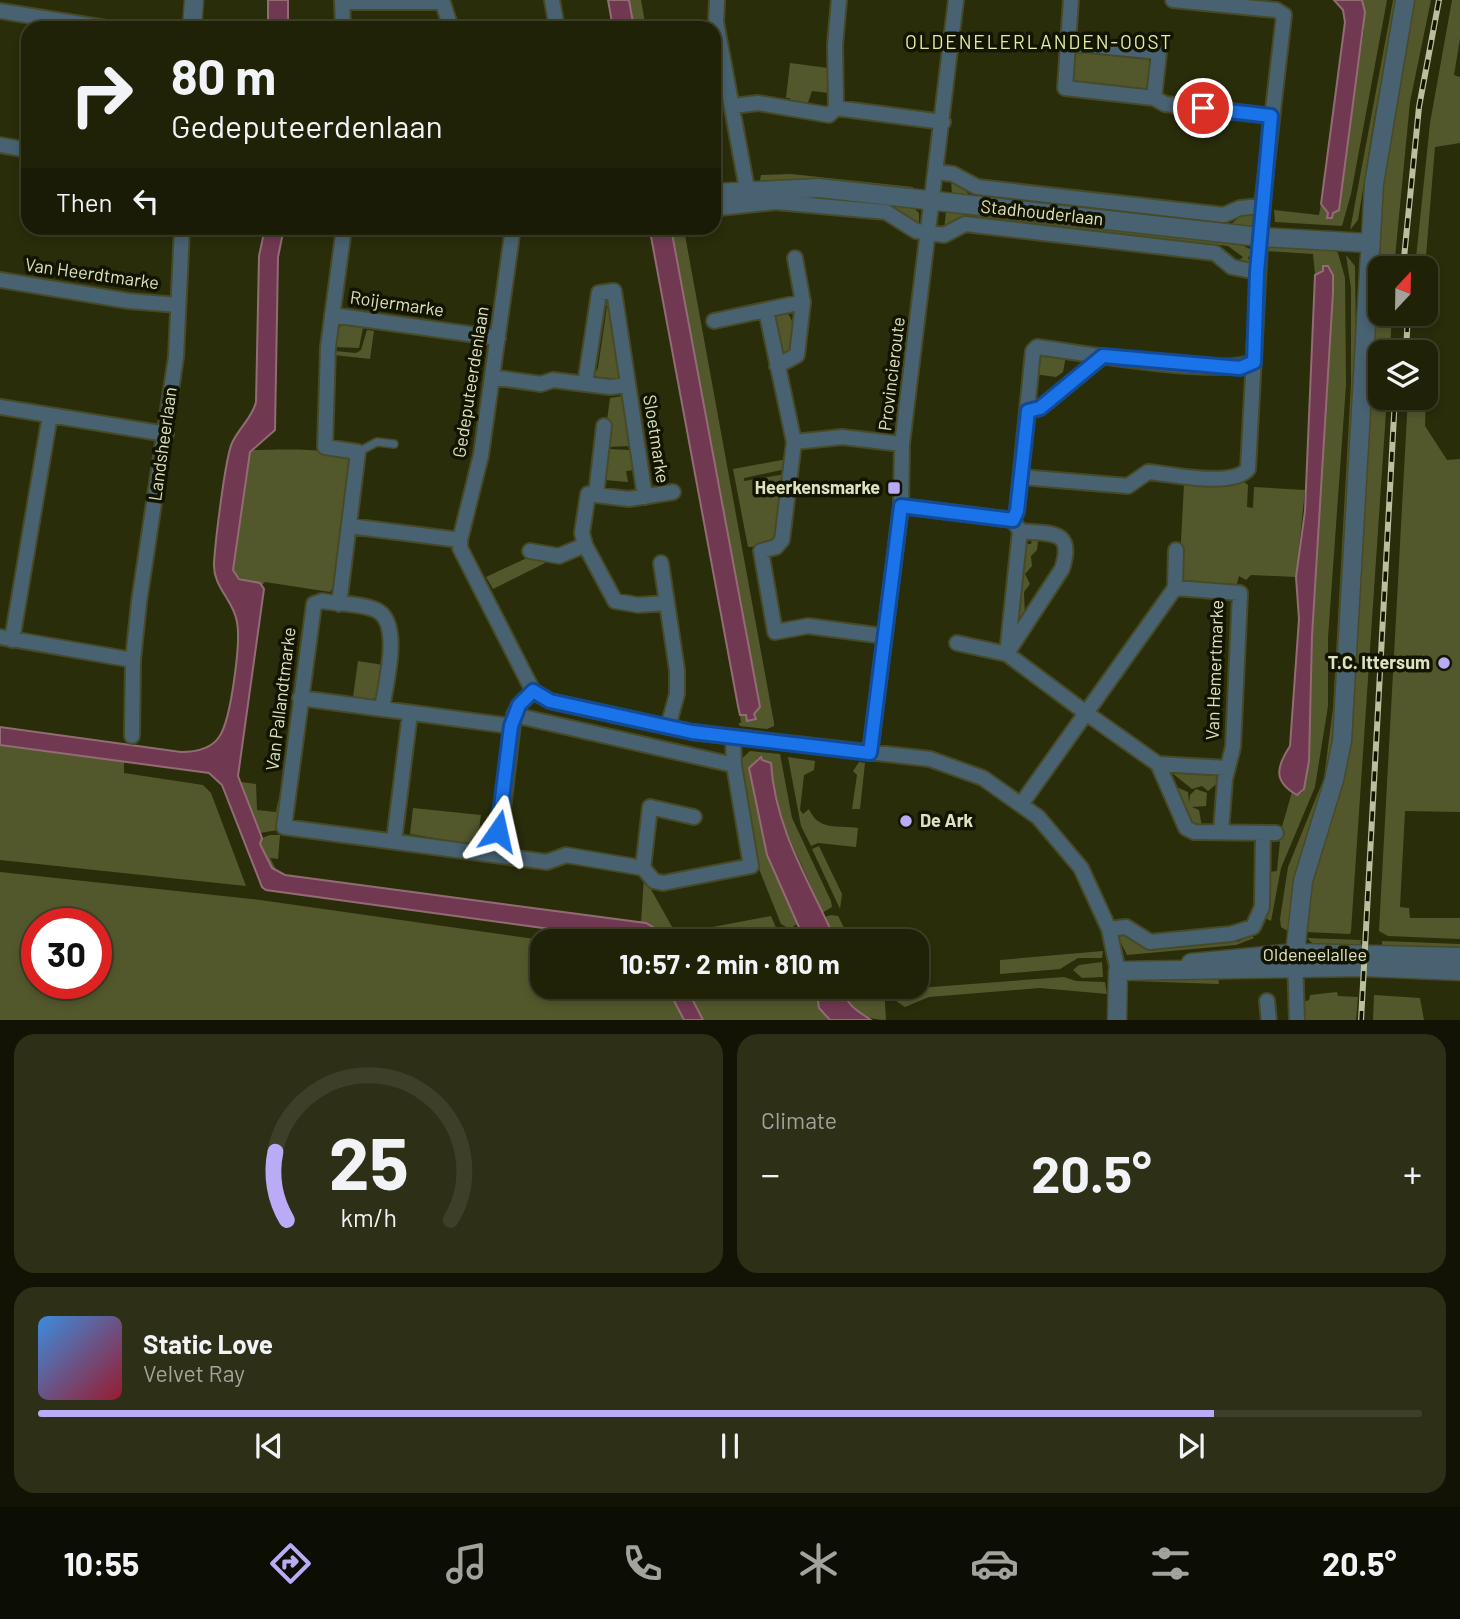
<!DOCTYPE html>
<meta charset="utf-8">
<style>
:root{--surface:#202208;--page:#2d2f16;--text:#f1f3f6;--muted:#a2a49c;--line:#3d3f29;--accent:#bbaaf6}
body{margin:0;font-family:Barlow,sans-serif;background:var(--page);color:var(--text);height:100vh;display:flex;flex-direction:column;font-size:26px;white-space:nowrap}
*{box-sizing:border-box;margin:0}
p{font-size:23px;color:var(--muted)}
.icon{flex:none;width:38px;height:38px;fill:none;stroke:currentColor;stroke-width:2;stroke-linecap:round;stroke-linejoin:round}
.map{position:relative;height:1020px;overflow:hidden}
.drawer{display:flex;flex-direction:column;gap:14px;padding:14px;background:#121304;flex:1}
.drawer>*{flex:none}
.guide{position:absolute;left:21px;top:21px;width:700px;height:214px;border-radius:21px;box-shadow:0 4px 10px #0003,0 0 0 2px var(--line);background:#202208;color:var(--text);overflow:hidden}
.needle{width:46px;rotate:22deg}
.buttons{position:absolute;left:1368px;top:256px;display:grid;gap:14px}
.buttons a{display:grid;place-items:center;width:70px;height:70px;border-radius:14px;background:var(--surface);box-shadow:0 4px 10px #0003,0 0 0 2px var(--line);font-size:35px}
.speed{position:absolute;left:21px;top:908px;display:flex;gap:14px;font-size:35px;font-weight:700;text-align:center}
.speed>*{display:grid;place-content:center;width:91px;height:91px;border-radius:50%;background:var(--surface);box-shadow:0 4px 10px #0003,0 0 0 2px var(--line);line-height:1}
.speed .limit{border:10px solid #d22;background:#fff;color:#111}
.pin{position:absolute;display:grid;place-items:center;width:60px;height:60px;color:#fff;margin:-30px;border:4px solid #fff;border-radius:50%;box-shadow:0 2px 7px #0007}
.me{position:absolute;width:77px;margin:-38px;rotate:11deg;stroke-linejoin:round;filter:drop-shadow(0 0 5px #0008)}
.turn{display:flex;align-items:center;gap:24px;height:147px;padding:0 35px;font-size:32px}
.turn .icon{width:91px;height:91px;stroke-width:2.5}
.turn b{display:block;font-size:49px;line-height:60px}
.then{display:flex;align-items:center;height:66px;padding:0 35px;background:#0003;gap:14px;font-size:26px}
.big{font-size:52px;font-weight:700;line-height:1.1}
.drawer .tile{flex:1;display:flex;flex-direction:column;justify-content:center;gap:10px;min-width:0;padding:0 24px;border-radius:21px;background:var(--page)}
.drawer .dial{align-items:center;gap:0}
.dial svg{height:182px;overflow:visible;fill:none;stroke:var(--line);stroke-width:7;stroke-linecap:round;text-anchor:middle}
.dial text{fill:var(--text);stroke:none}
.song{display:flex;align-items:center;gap:21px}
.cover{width:84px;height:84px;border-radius:10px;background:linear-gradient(135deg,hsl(210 70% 55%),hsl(350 70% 35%))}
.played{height:7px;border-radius:4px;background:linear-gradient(90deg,var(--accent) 85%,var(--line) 85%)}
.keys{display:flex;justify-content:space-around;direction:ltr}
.heat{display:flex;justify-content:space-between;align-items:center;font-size:38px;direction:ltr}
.drawer .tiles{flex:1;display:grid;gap:14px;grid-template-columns:1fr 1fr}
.tile:last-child{grid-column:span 2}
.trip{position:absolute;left:530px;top:929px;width:399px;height:70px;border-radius:21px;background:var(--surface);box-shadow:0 4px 10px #0003,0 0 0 2px var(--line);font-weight:700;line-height:70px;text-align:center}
.tabs{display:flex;height:112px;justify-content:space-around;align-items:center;background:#0d0e03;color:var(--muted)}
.tabs .icon{width:49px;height:49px}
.tabs .active{color:var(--accent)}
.tabs b{font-size:32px;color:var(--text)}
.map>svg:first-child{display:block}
</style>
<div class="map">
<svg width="1460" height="1021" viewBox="0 0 1460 1021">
<rect width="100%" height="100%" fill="#2a2d0a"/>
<path fill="#53582c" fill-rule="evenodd" d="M629,0H641L646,28H634Z
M1362,0H1387L1351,194L1342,226L1275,222L1274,210L1319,215L1321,204L1328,213L1327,217L1349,128L1364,29Z
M1393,0H1399L1375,114L1358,220L1350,230Z
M1412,0H1431L1410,102L1394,268H1381V313H1392L1390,352H1381V397H1387L1351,931L1350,934L1305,932L1307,896L1329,823L1387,146Z
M1452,0H1460V39L1454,75L1460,77V143L1435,147L1425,268H1415L1430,123Z
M1073,50L1147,58L1150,61L1146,93L1078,84L1072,78Z
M790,63L828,68L829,93L812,91L806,108L789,103L790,98H786Z
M791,174L913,187V193L808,181L760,180L761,175Z
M951,177L970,195L1231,224L1246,212L1254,215L1255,223L1248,229L952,197Z
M792,194L913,207L919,213V228L914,227L899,210L857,205L725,199Z
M946,212L1240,244L1252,250L1253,256H1249L1248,259L1253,260L1252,265L1236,263L1243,257L1228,246L1026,223L1021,225L1017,222L968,216L947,231L944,230Z
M671,228H683L685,235L774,723V726L767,729L740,726L738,723H741L740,715H746L747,721L756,719L754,714L760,707Z
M1272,246L1333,249L1338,253L1345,278L1346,385L1328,638V706L1315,787L1281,868L1271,921L1265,918L1266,872L1277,871L1281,830L1292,792L1302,793L1304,789L1309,761L1312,636L1333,292L1328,267L1324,266L1323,271L1315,274L1313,254L1265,251Z
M1346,255L1355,266L1356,348L1336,732L1289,932L1281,927L1280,919L1288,867L1324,778L1333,708L1351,384V288Z
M603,300L610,301L624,375L620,381L593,376L598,368L607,306L601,305Z
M786,312C796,320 794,339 792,350L784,354L778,350L773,322L779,313Z
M343,325L363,328L359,348L335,347L338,328Z
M367,330L374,331L370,359L334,355L335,351L356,353L361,350Z
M1049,352L1066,356L1063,372L1056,377L1034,374L1036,358Z
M622,396L631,446L608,447L610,433L606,428L610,398Z
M1408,397H1426L1425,426L1447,460L1460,459V812L1405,811L1400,907L1409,908L1410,918H1460V939L1388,936L1379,931Z
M609,449L631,450L635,470L626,471L628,482L605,480Z
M253,450C273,450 338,446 351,460L336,584L330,592L265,582L262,585L235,576L233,570L250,452Z
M787,459L786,469L744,478V481L786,474L779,538L764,546L748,547L733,469Z
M1188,482H1244L1248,485L1247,507L1253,508L1254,487L1305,490L1296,577L1251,575L1246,580L1239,576L1236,587L1182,582L1179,578L1184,484Z
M1032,540H1038L1037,550L1031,556L1032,566L1025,574L1030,584L1024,592L1025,617L1017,622L1026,544H1031Z
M529,557L545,559V563L493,589L486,577Z
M358,661L383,665L378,696L371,700L353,697Z
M0,745L124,760V773L203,785L211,793L246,886L0,860Z
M750,751L780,754L792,818L831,901L832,907L822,913C803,862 774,820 771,764L757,758V761L749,768L767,855L797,924L790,929L781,924L757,864L738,762Z
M788,757L815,761L814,770L804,775L800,810L803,814L809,809C818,831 838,825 858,828L856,847L818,843L811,846L801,826Z
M859,762L865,763L860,809H852L857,775L853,771Z
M1172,773L1220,775L1219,782L1208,791L1202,786L1192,789Z
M241,782L256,784L257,810L276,812L278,801H282L278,830L260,833Z
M1174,786L1188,792L1189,803L1190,795L1196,789L1207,793L1206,806L1192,807L1199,810L1202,827L1190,824Z
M413,808L481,815L477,845L410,834Z
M270,835H280L278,859L270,858L278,873L272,868L260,844L262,838Z
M819,846L842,894L840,909L812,849Z
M0,872L260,900L549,941L542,942V987H667L684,1020H0ZM96,924V984H37V924Z
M644,877L680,941H664L656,929L641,922Z
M831,915L838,916L851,941H836L825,917Z
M771,916L777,930L775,936L763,941H686L681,933Z
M1248,932L1254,938L1236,945L1127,955L1118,937L1122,933H1132L1153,949L1178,945L1181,947L1207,942L1209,945L1234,938L1238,942L1247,937Z
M1307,938L1361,940L1360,951L1314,945Z
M1382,941L1460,944V953L1382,952Z
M1103,951L1102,958H1078L1060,969L1000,974V960Z
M1102,962L1103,977L1082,978L1073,970L1079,965Z
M1218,975L1219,984L1131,981L1138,979Z
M1064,977L1076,981L1105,982L1107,994L1040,988L929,997L905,1007L893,999L905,989Z
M686,987H816L819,1008L830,1020H703Z
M843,987H884L886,1020C865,1020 845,1009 843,987Z
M1337,992L1338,996L1358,997L1356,1020L1303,1021V1002L1309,1000L1310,995Z
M1374,995L1420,998L1424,1020H1373Z"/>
<path fill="#703951" stroke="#916c73" stroke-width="2" d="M268,0H288V28H268Z
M608,0H629L634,28H613Z
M1334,0H1362L1365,12L1339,210L1333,213L1332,218H1327L1328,213L1321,204L1345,22L1343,10Z
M265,228H284L278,257L275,430L250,452L233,570L239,579L260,583L264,589L238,776L262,838L260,844L272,868L285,875L646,923L656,929L664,941H638L266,890L262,887L222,785L209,773L0,745V727L181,752C194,752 211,749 219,737C231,721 241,642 237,622C234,601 213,587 214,564C215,544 225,459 232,443C239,428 252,418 256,402L259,256Z
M653,228H671L760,707L754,714L756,719L747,721L746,715H740L738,706L650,231Z
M1323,266H1328L1333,275V292L1312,636L1309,761L1304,789L1297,795C1272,781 1277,766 1290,746L1299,619L1296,577L1305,511L1315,275L1323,271Z
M761,757L762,760L771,763C775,829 810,883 836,941H805L767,855L749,768Z
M667,987H686L703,1020H684Z
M816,987H843C845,1005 858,1011 871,1020H830L819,1008Z"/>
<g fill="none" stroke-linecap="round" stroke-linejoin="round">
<defs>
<path id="service" d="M358,452L377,442L394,444"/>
<path id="minor" d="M342,0L343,28
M442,0L451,28
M552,0L557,28
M717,0L716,22L747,189
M1071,0L1065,88L1154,98L1165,104L1271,116
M342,2H442
M0,11L106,28
M1067,43L1159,52L1154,98
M733,106L758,103L829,115L836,108L943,122
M836,108L835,45L839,0
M0,145L28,150
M937,172L953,174L977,187L1224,215L1240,208L1262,206
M716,193L719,208L776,202L886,212L916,231L944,235L965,224L1215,253L1232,267L1257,272
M513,228L481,455L460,540V548L533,691L550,701L692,732L930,759L983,778L1038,817L1081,868L1109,929L1118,971
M0,280L129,301L178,305
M766,310L794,442
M332,315L498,338
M714,321L803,302
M777,366L797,355L803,302L795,258
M492,377L541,384L553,380L610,387L628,385
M585,384L599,293L614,291L645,497
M0,407L166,434
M1028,411L1040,408L1103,356
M1021,477L1128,486L1148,472C1172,474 1232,488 1248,469L1262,206L1284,15L1276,10L1173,0
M596,495L604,426
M901,506L1013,520L1020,531L1007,654
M1013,520L1017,511L1033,351L1037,347C1084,353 1215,377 1254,362
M349,526L460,540
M1176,550L1175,588L1086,713L1158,764L1186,828L1194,832L1276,833
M530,551L559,556L585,545
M661,563L677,670V694L668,727
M1175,588L1240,593L1233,747L1225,779L1221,831
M666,603L638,605L615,601L585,545L582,533L588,494L629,499L673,492
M339,604L358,452L325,447L328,347L344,228
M884,636L808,626L775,632L761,551L776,547L782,540L794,442L842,437L902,444
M0,637L133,660
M12,640L50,415
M957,643L1007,654L1086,713L1022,803
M1009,650L1062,569C1075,529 1051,534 1020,531
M300,698L511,726
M382,709C385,686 403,622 376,610C361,603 338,604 322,601L314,604L284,827L547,862L566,855L643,868L654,881L663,883L751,866L734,765L733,737
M514,715L734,765
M132,736L133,660L139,602L176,357L182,228
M870,753L901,506L902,444L956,0
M1158,764L1227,768
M394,841L410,713
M493,853L503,809L514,715L519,705L533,691
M643,868L650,807L694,817
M1109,929L1126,927L1150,942L1231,934L1253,927L1262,907L1263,833
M1295,958L1297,1021
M1267,1001L1269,1021"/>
<path id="tertiary" d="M192,28L194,0
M714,193L819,188L1260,237L1369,243
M1295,953L1303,881L1334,780L1342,741L1374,184L1405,0
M1191,963L1295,953L1460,957
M1117,1021L1118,971L1364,967L1460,971"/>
</defs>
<use href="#service" stroke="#474a27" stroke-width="10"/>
<use href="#minor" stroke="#474a27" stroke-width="18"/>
<use href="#tertiary" stroke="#474a27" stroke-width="21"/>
<use href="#service" stroke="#486272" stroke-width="7"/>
<use href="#minor" stroke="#486272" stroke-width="14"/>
<use href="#tertiary" stroke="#486272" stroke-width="18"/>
<defs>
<path id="rail" d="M1403,268L1419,107L1439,0
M1406,352L1408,313
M1361,1021L1395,397"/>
</defs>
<use href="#rail" stroke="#babf9e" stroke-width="6"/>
<use href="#rail" stroke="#131500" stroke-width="3.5" stroke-dasharray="10" stroke-linecap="butt"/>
</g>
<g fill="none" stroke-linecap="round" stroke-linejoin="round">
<defs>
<path id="route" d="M498,831L511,726L519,705L533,691L550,701L692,732L870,753L901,506L1013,520L1017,511L1028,411L1040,408L1103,356L1240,368L1254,362L1257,272L1271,116L1203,108"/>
</defs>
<use href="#route" stroke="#114b97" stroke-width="18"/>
<use href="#route" stroke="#1a73e8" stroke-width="12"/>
</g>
<g fill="#bbaaf6" stroke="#131500" stroke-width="2.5">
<rect x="887" y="481" width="14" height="14" rx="3.5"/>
<circle cx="1444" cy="663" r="7"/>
<circle cx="906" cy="821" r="7"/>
</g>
<g text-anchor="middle" stroke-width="7" stroke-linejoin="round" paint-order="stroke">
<g font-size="18" fill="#dde2c1" stroke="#131500">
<text transform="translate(1042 213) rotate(6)" y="6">Stadhouderlaan</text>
<text transform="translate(92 274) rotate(8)" y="6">Van Heerdtmarke</text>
<text transform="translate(397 304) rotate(8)" y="6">Roijermarke</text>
<text transform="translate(892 374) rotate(-83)" y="6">Provincieroute</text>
<text transform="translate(471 382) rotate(-81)" y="6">Gedeputeerdenlaan</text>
<text transform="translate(656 439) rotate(81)" y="6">Sloetmarke</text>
<text transform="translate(163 444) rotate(-82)" y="6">Landsheerlaan</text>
<text transform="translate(1215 670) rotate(-88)" y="6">Van Hemertmarke</text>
<text transform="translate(281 699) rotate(-83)" y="6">Van Pallandtmarke</text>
<text x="1315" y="961">Oldeneelallee</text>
</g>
<g font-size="18" font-weight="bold" fill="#dde2c1" stroke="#131500" text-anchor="end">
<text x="880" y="494">Heerkensmarke</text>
<text x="1430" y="669">T.C. Ittersum</text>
<text x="920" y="827" text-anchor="start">De Ark</text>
</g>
<g font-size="19" letter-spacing="2" fill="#e3eba6" stroke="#131500">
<text x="1039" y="49">OLDENELERLANDEN-OOST</text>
</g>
</g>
</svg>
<div class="buttons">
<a><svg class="needle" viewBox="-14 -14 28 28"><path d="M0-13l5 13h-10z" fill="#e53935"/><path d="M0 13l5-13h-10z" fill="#a2a49c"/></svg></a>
<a><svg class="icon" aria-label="layers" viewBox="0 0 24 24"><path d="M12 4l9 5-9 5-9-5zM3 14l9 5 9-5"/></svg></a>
</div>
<div class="speed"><div class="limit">30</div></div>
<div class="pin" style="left:1203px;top:108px;background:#d93025"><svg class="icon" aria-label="arrive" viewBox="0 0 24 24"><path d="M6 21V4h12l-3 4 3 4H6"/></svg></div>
<svg class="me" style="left:498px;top:831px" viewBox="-20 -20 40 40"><path d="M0-17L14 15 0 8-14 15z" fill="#1a73e8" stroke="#fff" stroke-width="4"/></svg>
<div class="trip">10:57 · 2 min · 810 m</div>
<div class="guide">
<div class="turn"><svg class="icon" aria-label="right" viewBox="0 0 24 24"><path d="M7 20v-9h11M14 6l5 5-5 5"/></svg><div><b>80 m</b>Gedeputeerdenlaan</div></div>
<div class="then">Then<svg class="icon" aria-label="left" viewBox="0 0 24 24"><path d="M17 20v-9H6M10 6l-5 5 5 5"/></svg></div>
</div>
</div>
<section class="drawer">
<div class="tiles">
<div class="tile dial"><svg viewBox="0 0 100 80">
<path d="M14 69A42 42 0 1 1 86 69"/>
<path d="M14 69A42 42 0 0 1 9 39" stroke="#bbaaf6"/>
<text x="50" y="56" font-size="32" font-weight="700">25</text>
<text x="50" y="72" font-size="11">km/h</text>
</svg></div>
<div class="tile"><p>Climate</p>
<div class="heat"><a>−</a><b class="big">20.5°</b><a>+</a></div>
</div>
<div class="tile">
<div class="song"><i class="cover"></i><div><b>Static Love</b><p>Velvet Ray</p></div></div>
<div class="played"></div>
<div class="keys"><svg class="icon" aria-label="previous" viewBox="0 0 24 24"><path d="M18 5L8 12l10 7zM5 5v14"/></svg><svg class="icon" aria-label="pause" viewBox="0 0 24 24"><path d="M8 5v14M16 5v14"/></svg><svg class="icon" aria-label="next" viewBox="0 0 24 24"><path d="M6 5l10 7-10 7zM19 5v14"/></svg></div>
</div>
</div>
</section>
<nav class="tabs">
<b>10:55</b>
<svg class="icon active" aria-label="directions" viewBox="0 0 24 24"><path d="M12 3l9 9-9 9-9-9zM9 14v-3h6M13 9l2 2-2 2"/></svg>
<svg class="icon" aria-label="music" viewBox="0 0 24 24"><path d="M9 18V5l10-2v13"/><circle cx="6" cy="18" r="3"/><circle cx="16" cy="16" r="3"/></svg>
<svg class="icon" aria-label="phone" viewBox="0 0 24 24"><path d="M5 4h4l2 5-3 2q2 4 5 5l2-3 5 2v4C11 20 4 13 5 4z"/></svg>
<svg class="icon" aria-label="climate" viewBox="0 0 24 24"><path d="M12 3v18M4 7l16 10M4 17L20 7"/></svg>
<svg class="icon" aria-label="car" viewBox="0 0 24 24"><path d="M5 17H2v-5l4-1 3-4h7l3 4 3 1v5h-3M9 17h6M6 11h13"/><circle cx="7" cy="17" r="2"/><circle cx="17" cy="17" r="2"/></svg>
<svg class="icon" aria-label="filters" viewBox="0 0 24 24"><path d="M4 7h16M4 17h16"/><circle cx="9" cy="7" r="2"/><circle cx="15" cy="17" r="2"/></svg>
<b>20.5°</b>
</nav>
